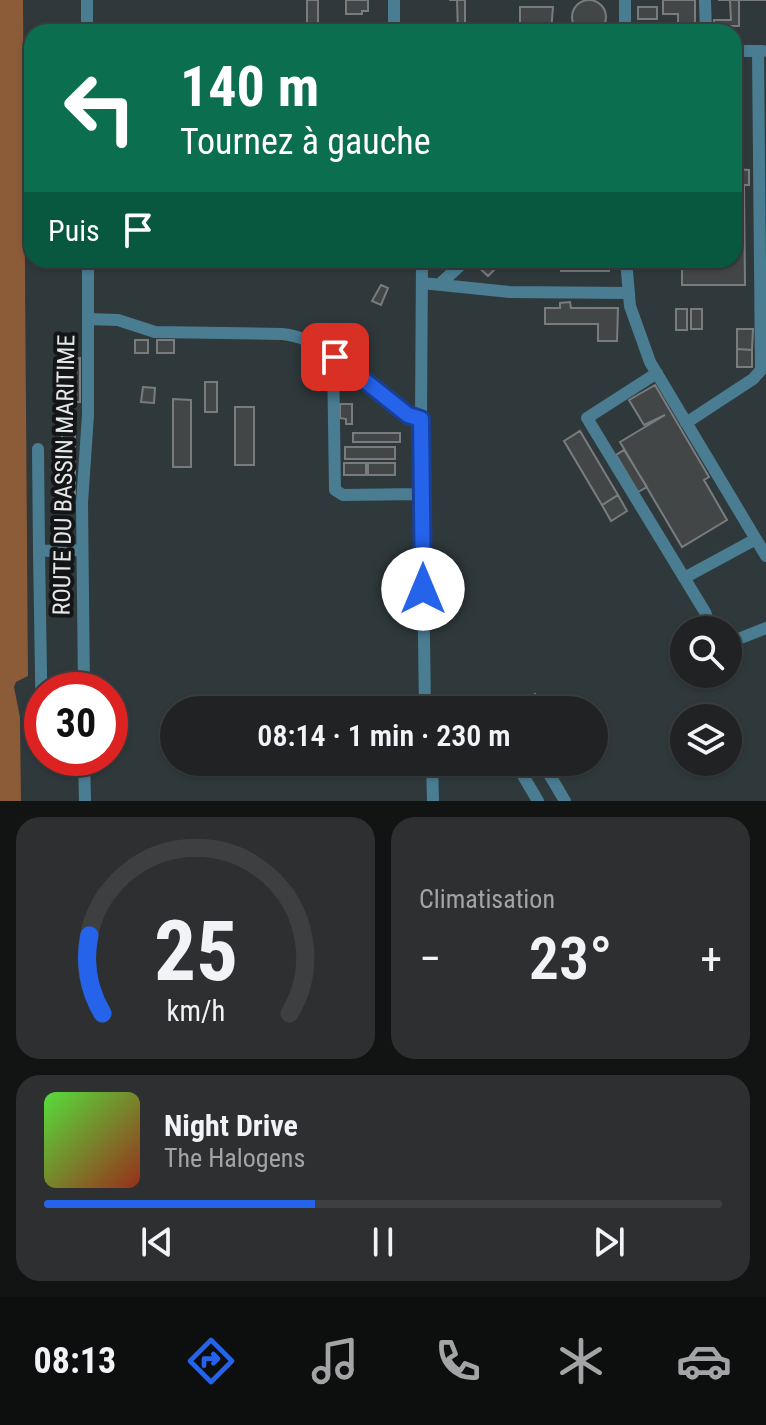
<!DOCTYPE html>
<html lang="fr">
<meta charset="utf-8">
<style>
:root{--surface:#202223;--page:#2d2f30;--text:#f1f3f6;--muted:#a2a4a6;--line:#3d3f41;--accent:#2563eb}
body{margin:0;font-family:"Roboto Condensed",sans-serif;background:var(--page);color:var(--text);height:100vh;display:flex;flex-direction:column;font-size:30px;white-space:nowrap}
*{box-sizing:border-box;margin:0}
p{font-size:26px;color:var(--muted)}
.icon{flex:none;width:44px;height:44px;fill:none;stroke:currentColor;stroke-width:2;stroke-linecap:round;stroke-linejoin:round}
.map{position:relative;height:801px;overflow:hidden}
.drawer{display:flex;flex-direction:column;gap:16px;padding:16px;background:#121313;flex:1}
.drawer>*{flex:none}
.guide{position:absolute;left:24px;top:24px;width:718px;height:244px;border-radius:24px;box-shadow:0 2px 6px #0004,0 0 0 2px var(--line);background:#0b6e4f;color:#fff;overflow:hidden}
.tools{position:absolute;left:670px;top:616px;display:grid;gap:16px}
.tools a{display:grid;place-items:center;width:72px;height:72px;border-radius:50%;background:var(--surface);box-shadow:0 2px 6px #0004,0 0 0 2px var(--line);font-size:40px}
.speed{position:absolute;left:24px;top:672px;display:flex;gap:16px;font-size:40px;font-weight:700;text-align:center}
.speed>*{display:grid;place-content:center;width:104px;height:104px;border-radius:50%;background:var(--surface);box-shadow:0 2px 6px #0004,0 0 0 2px var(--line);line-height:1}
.speed .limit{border:12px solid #d22;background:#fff;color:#111}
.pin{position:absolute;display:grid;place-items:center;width:68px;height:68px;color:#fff;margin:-34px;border-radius:16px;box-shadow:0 4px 12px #0006}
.me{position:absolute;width:88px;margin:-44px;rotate:0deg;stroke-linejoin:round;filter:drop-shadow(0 0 6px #0008)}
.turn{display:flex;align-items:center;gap:28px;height:168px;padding:0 24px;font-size:36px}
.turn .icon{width:104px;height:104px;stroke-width:2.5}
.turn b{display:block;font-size:56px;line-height:68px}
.then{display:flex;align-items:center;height:76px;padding:0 24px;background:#0003;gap:16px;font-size:30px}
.big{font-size:60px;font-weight:600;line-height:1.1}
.drawer .widget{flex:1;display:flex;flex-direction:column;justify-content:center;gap:12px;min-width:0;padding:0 28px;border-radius:24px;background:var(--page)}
.drawer .dial{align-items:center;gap:0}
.dial svg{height:208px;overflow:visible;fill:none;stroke:var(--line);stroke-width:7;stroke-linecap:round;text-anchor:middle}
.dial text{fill:var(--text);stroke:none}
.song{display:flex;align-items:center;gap:24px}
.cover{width:96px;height:96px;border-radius:12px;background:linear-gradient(135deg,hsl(110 70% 55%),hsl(10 70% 35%))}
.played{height:8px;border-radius:4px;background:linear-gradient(90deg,var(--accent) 40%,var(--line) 40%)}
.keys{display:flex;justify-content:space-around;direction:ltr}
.heat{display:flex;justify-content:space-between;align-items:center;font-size:44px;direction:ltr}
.drawer .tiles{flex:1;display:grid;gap:16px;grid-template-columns:1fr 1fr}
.widget:last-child{grid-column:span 2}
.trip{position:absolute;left:160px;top:696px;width:448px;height:80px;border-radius:40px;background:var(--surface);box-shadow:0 2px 6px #0004,0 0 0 2px var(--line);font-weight:600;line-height:80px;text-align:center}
.tab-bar{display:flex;height:128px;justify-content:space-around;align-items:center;background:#0d0e0e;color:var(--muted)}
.tab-bar .icon{width:56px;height:56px}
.tab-bar .active{color:var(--accent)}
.tab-bar b{font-size:36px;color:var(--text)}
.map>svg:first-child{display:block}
</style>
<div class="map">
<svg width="766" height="801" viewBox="0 0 766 801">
<rect width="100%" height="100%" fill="#2a2d2f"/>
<path fill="#2f393c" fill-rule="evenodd" d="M23,0H766V801H21L20,717L14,687L16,682L28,676ZM32,32H734V260H32ZM684,630H728V674H684ZM42,690H110V758H42ZM174,710H594V762H174ZM684,718H728V762H684Z"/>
<path fill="#8c5c38" d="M0,0H23L28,676L16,682L14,687L20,717L21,801H0Z"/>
<path fill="#434647" stroke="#787c7e" stroke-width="2" d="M307,0H318V32H307Z
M346,0H368V11H362V14H346Z
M449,0H465V32H458L457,0Z
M663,0H695V32H678V14H663Z
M718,0H766H739V26H731V32H714V20H731L730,0Z
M572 17a17 17 0 1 1 34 0a17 17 0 1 1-34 0Z
M520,7H553L551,32H520Z
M638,7H657V19H638Z
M734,169L749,170V185H744L745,285H682V260H734Z
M477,260H492L498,266L488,276L474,263Z
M561,260H609V271H561Z
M381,285L388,288L381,305L372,301Z
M570,302L571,308H618L617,341H598V324H545V308H560V303Z
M676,309H687V330H676Z
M691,309H702V329H691Z
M737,329H753L752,350L737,349Z
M135,340H148V353H135Z
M157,340H174V353H157Z
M737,349L752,350V367H737Z
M80,358V402H69V376H61V359Z
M205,382H217V412H205Z
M655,385L709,477L704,480L727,520L682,547L620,442L665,415L644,425L629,400Z
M143,387L155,388L154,403L141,402Z
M173,399L191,400V467H173Z
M340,404H352V424H346V419L340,418Z
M235,407H254V465H235Z
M580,431L618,495L602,505L564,441Z
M353,433H400V442H353Z
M62,435H75V494H62Z
M345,447H395V459H345Z
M624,450L647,487L638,492L616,455Z
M344,463H366V475H344Z
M368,463H395V475H368Z
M618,495L627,511L611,521L602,505Z
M535,694L543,707L531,710L525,701Z"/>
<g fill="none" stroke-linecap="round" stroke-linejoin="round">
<path stroke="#4a7d92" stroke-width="12" d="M87,0V32
M394,0V32
M705,0L706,32
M625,32V0
M734,51H763
M422,260L421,419L425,710
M626,260L630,306L650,362L766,556
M422,283L510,292L628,293
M441,283L466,260
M88,319L118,320L155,332L282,334C327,338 373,387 408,415L421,419
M333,355L335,490L343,495L422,494
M657,373L587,418L705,612L711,630
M686,423L753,379L761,370L758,51
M38,449L39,551L82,550
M39,551L42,735
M684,578L756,539
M728,643L766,628
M84,690L82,503L88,415V260
M84,758L85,801
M432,762L433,801
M515,762L538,801
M542,762L565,801"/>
</g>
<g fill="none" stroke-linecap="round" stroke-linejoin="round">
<defs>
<path id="route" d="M335,357L408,415L421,419L423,589"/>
</defs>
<use href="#route" stroke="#184099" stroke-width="20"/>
<use href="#route" stroke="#2563eb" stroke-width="14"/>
</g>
<g text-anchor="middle" stroke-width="8" stroke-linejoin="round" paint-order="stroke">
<g font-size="24" fill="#e5e7e8" stroke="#141516">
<text transform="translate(64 475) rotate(-89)" y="8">ROUTE DU BASSIN MARITIME</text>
</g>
</g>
</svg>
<div class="tools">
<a><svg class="icon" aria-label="search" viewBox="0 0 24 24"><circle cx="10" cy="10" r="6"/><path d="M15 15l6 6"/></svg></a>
<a><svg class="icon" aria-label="layers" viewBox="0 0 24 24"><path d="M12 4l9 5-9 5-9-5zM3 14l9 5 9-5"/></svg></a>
</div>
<div class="speed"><div class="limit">30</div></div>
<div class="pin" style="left:335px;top:357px;background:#d93025"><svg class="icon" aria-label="arrive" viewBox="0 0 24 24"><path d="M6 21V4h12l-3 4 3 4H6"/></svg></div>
<svg class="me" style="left:423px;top:589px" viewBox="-20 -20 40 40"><circle r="19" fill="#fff"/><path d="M0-13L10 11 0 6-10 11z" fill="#2563eb"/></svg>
<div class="trip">08:14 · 1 min · 230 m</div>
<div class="guide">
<div class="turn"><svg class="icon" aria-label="left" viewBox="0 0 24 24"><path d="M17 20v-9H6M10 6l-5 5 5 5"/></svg><div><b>140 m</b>Tournez à gauche</div></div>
<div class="then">Puis<svg class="icon" aria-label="arrive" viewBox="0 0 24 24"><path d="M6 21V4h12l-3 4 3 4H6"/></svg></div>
</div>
</div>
<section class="drawer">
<div class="tiles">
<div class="widget dial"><svg viewBox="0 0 100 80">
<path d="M14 69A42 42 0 1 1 86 69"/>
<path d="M14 69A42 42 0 0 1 9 39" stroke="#2563eb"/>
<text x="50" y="56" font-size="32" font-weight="700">25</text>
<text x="50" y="72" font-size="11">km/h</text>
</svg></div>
<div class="widget"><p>Climatisation</p>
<div class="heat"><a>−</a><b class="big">23°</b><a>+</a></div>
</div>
<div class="widget">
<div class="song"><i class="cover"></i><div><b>Night Drive</b><p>The Halogens</p></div></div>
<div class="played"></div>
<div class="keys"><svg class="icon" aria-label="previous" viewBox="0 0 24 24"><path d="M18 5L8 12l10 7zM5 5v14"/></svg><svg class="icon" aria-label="pause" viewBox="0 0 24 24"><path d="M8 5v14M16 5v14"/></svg><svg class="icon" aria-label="next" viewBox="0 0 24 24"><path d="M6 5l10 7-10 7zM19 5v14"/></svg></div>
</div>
</div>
</section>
<nav class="tab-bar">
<b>08:13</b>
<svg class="icon active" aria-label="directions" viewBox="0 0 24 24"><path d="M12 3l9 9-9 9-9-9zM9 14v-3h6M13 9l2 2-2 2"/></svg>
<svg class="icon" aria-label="music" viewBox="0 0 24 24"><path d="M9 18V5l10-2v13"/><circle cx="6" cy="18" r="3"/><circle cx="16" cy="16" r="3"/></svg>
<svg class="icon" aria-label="phone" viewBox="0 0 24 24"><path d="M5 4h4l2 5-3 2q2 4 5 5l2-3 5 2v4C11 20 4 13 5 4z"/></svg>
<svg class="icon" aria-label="climate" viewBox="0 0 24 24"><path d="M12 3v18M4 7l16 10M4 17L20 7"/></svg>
<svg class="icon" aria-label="car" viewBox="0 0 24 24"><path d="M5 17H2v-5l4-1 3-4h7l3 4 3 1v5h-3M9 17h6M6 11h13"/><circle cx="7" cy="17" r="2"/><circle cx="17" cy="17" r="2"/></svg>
</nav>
